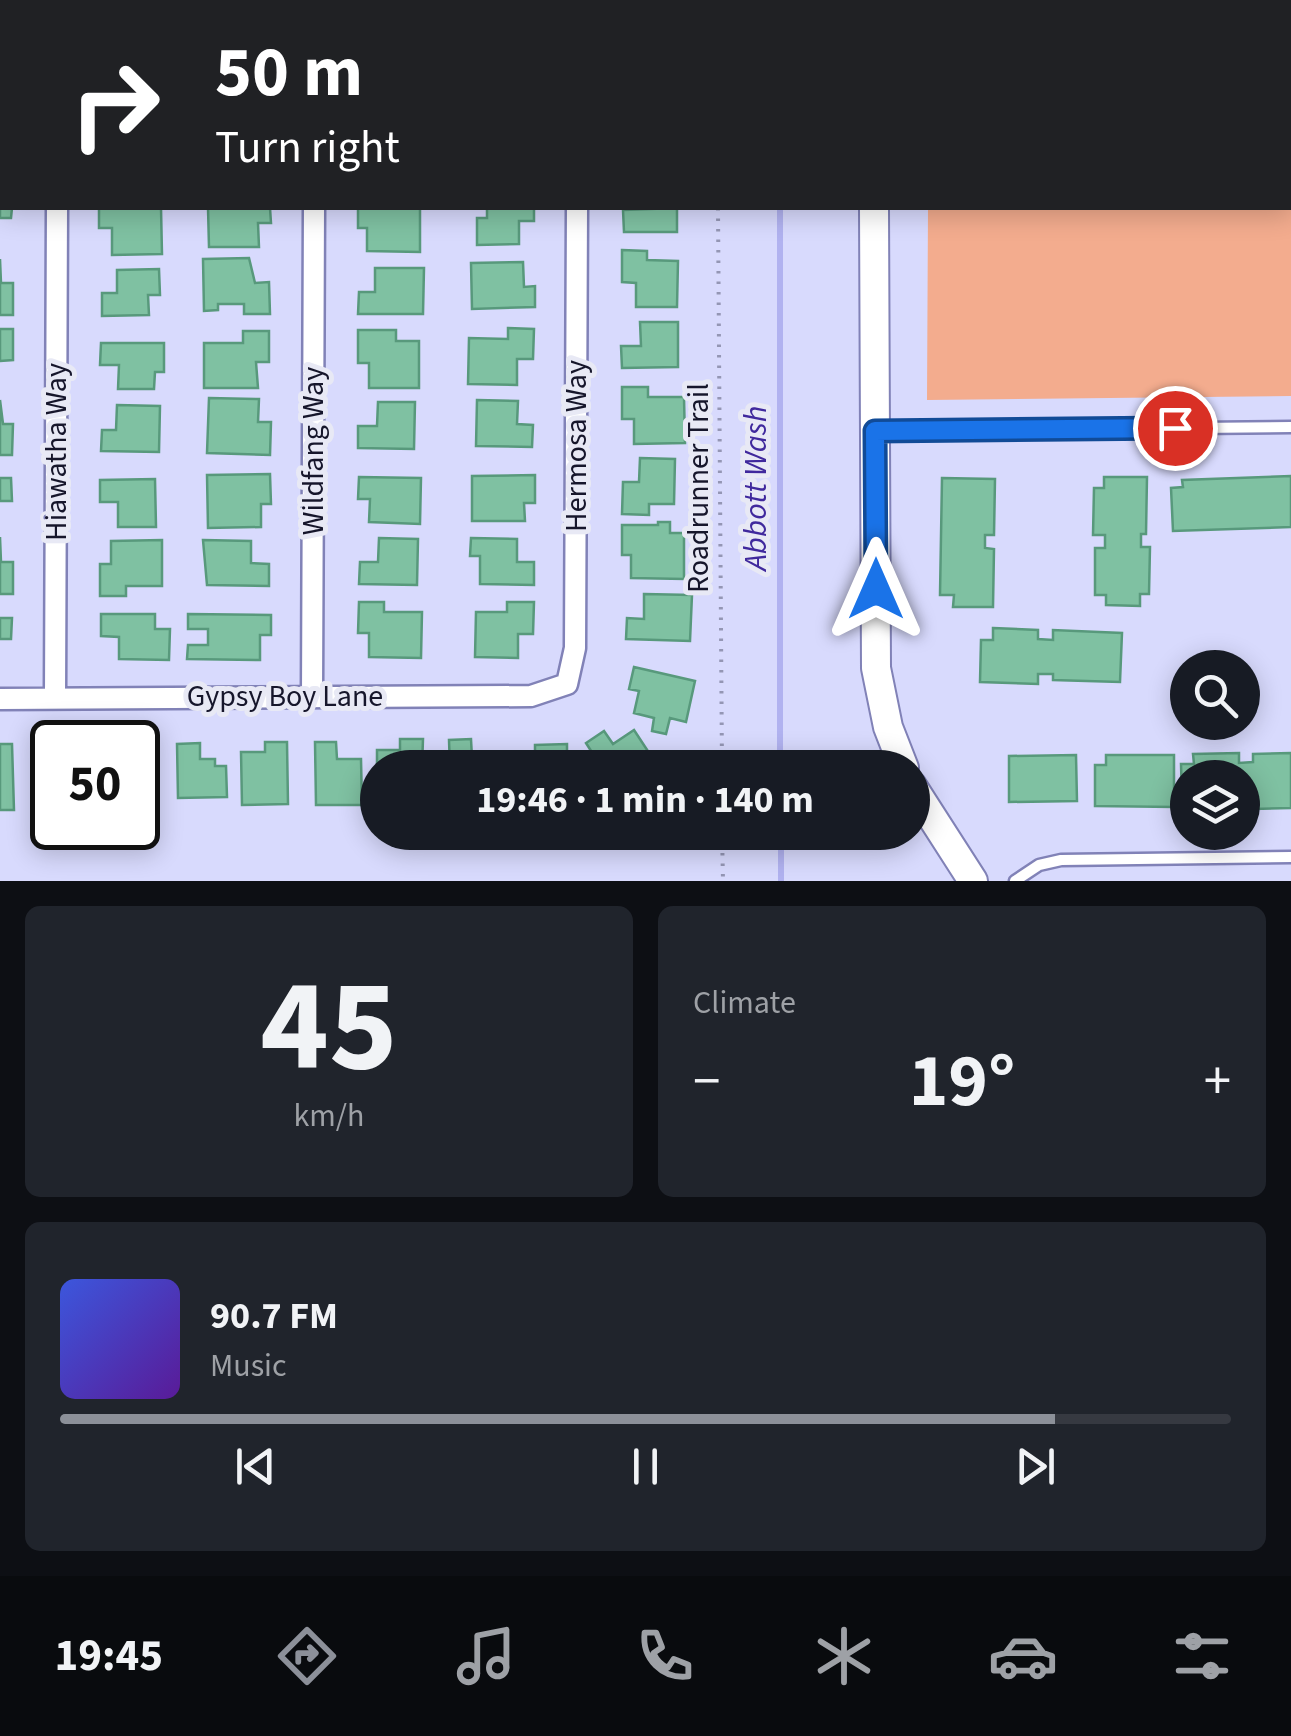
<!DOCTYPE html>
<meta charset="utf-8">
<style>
:root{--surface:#171b24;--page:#20242c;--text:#f1f3f6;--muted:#9ea1a6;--line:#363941;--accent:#8c9099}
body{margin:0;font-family:"Source Sans 3",sans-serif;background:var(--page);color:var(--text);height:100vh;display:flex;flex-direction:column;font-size:38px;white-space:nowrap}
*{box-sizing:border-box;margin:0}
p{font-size:32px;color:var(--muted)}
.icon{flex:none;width:55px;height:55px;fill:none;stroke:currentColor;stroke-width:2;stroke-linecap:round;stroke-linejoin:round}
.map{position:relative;height:881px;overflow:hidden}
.sheet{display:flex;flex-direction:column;gap:25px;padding:25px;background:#0d0f14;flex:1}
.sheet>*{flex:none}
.guide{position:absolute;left:0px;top:0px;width:1292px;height:210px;box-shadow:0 5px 25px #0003;background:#202124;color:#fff;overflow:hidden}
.tools{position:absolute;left:1170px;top:650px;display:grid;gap:20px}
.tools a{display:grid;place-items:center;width:90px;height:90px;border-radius:50%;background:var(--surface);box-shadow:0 5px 25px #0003;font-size:50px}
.speed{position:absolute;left:30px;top:720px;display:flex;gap:20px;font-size:50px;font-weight:700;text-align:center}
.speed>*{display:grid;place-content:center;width:130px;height:130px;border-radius:50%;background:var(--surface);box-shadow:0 5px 25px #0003;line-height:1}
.speed .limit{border:5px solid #111;border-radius:15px;background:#fff;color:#111}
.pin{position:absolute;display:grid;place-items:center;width:85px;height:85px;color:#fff;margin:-42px;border:5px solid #fff;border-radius:50%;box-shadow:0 2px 10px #0007}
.me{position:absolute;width:110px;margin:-55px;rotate:0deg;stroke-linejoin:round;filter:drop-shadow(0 0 8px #0008)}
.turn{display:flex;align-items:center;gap:35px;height:210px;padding:0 50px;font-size:45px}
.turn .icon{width:130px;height:130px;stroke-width:2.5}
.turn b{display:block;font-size:70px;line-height:85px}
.big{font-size:75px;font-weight:700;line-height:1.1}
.sheet .widget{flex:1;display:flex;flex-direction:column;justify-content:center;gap:15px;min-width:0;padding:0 35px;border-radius:15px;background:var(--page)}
.sheet .dial{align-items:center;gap:0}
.dial b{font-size:130px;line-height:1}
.song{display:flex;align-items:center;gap:30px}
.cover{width:120px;height:120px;border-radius:15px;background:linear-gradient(135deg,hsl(230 70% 55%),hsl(270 70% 35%))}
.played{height:10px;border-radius:5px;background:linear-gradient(90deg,var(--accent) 85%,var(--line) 85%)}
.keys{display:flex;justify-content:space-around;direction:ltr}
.heat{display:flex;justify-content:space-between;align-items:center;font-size:55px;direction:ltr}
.sheet .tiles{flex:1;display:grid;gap:25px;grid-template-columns:1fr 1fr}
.widget:last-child{grid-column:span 2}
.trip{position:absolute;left:360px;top:750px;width:570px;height:100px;border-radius:50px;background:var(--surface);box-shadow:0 5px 25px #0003;font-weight:700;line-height:100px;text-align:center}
.menu{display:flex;height:160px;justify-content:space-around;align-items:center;background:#090b0e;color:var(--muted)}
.menu .icon{width:70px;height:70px}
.menu .on{color:var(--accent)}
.menu b{font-size:45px;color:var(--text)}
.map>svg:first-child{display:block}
</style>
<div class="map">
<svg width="1291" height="881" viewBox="0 0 1291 881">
<rect width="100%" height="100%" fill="#d8dafd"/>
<path fill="#f3ac8e" d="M931,0H1291V396L927,400L928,208H1290V2Z"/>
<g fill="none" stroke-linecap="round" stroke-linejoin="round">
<path stroke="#b1b2f0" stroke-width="6" d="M780,0V2
M780,208V768
M781,832V881"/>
</g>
<path fill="#7fc1a2" stroke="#58997c" stroke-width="2.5" d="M116,0H159V2H116Z
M209,0H271V2H209Z
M377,0H425V2H377Z
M479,0H517V2H479Z
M623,0H670V2H623Z
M0,197L2,208H12L11,218H0Z
M99,208H161L162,254L112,255V228H99Z
M208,208H270L271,223H258L259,247H209Z
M358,208H420V252L367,251V228H358Z
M487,208H534V221H519V244L477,245V218H487Z
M677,208V232H624L623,210Z
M622,250L647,251V260L678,261L677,307H636V283L622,282Z
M249,258L255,283L269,282L270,314H244V304H218V310L204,311L203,259Z
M0,259L1,283H13V315H0Z
M523,262L524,287L535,286V307L472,309L471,263Z
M375,268H424L423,314H358L359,292H375Z
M159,269L160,295H148L149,315L102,316V293H117V270Z
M640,322H678V367L622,368L621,346H641Z
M508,328L534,329L533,359H517V385L468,384L469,338L508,339Z
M0,329H13V360L0,361Z
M358,330H396V341H419V388H369V363H358Z
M243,331H269V362H256L258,388H204V343H243Z
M101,343H164V372H155L154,389H118L119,365H100Z
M622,387H648V397H684L685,443L634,444V419H622Z
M209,398L259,399L258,422H271L270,455L207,453Z
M0,400L3,424H13L12,455H0Z
M477,400L518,401L517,424L533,425L532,447L476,446Z
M378,402H415L414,449L358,448V426H377Z
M117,405L160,406L159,452L101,451L102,430H116Z
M640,458L675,459L674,504H649V515L622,514L623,482H639Z
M270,474L271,504H261V527L208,528L207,475Z
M535,475V503H524L525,521H472V476Z
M1291,476V527L1173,531L1171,488L1183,487L1182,480Z
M359,477L421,478L420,524L369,522L370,499H358Z
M1104,477H1147L1146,534H1141V547H1150L1149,594H1140V606L1106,605V595H1095V548H1105V535H1093L1094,488H1104Z
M0,478H11L12,501H0Z
M942,478L995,479L994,535H985V548L994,549L993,607H953L954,595H940Z
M155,479L156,527H118V502H100V480Z
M658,522H670V533H684V579L631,578V555H622V525H658Z
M0,537L1,562H13V594H0Z
M379,538L418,539L417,585L359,584L360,562H378Z
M471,538L517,539V562H534V585L480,584V556H470Z
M162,540V586H126V596H100V564H111V541Z
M203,540L251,541V563L269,564V586L207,585Z
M644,594L692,595L690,641L626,639L627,618L644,619Z
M359,602H384V612H422L421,658L369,657V633H358Z
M507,602H534L533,634H518V658L475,657L476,612H507Z
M101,614H155V629H170L169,660L119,659V637L101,636Z
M188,614L271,615V635H260V660L187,659L188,645H208V629H188Z
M0,618H12L11,639H0Z
M993,628L1038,630V639L1053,640V630L1122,633L1120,682L1053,680V674H1038V684L980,682L981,640H993Z
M634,667L695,681L686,722L670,718L666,734L652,731L654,718L634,713L639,691L629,689Z
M634,730L659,768H602L586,743L604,731L613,744Z
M400,739H423L422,768H378L377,801V750H400Z
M471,739L472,758L496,757L497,768H450L449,740Z
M265,742H287L288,804L242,805L241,752H265Z
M315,742H336L337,759H361L362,805H316Z
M151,743L152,791H138V744Z
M200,743V759H215V766H226L227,797L178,798L177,744Z
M0,744H12L14,810H0Z
M567,744V768H511V760L535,759V745Z
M1239,753V763L1253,762V754L1291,753V808L1254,809L1253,797H1242V778H1188V798L1182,799L1181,764H1194L1193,754Z
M35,754L52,755V806H34Z
M1076,755L1077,801L1009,802V756Z
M1106,755H1174V807L1095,806V765H1106Z"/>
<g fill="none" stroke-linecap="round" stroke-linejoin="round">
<defs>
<path id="service" d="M876,431L1291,427
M1015,881L1039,865L1061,860L1291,857"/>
<path id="minor" d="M57,2V0
M315,2V0
M579,2V0
M312,695L314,208
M55,697L57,208
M0,699L531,696L567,684L575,648L577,208"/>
<path id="secondary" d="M874,0V2
M874,208L876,668L888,727L904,768
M912,786L973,881"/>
</defs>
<use href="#service" stroke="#8182b7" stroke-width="15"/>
<use href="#minor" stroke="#8182b7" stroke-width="25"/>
<use href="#secondary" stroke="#8182b7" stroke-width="32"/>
<path stroke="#9496b4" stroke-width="4" stroke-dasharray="2.5 8" stroke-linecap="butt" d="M717,0V2
M718,208L722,768
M722,832L723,881"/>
<use href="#service" stroke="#fff" stroke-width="10"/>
<use href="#minor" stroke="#fff" stroke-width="20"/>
<use href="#secondary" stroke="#fff" stroke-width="28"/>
</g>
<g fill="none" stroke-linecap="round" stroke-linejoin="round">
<defs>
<path id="route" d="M876,589L875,431L1175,428"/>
</defs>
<use href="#route" stroke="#114b97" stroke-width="25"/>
<use href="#route" stroke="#1a73e8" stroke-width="18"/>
</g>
<g text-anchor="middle" stroke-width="10" stroke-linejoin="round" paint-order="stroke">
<g font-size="30" fill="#16162b" stroke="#e8e9f5">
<text transform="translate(576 446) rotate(-90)" y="10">Hermosa Way</text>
<text transform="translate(313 451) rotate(-90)" y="10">Wildfang Way</text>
<text transform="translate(56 452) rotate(-90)" y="10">Hiawatha Way</text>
<text transform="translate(698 488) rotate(-90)" y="10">Roadrunner Trail</text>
<text x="285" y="706">Gypsy Boy Lane</text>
</g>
<g font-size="32" font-style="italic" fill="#40299d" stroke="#e8e9f5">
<text transform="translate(755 488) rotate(-90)" y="11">Abbott Wash</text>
</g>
</g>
</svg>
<div class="tools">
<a><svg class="icon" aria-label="search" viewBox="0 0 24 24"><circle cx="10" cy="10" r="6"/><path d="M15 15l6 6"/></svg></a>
<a><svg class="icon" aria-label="layers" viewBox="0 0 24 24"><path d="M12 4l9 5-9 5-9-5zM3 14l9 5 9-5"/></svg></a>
</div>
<div class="speed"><div class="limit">50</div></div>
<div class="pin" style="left:1175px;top:428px;background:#d93025"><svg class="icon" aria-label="arrive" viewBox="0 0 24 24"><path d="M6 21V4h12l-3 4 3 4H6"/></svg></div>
<svg class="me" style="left:876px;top:589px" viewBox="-20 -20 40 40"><path d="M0-17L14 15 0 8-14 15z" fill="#1a73e8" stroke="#fff" stroke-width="4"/></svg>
<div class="trip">19:46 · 1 min · 140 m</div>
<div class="guide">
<div class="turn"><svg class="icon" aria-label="right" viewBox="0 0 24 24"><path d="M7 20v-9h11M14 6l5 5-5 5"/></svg><div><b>50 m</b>Turn right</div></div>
</div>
</div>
<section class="sheet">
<div class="tiles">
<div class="widget dial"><b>45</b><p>km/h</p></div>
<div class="widget"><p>Climate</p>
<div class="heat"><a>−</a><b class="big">19°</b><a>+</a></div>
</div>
<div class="widget">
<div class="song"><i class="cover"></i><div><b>90.7 FM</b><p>Music</p></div></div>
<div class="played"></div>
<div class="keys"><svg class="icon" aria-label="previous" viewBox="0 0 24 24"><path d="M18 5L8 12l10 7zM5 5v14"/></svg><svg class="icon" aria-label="pause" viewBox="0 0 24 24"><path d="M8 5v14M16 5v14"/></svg><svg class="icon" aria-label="next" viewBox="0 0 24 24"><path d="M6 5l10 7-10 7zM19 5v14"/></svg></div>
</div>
</div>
</section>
<nav class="menu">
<b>19:45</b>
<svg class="icon on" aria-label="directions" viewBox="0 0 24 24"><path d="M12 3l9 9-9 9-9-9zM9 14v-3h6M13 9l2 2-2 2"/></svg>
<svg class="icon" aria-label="music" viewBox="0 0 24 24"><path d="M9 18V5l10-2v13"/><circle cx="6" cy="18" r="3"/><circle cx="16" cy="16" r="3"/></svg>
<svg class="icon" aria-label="phone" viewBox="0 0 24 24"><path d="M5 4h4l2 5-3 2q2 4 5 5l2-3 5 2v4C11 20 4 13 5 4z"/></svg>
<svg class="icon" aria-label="climate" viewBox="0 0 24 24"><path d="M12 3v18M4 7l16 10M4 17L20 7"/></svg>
<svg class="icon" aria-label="car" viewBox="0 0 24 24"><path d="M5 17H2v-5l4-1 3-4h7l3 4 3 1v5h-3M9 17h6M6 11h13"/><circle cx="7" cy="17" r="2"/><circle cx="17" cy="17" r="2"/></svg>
<svg class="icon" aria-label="filters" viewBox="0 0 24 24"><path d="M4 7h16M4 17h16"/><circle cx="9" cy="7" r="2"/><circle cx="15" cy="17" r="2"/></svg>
</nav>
